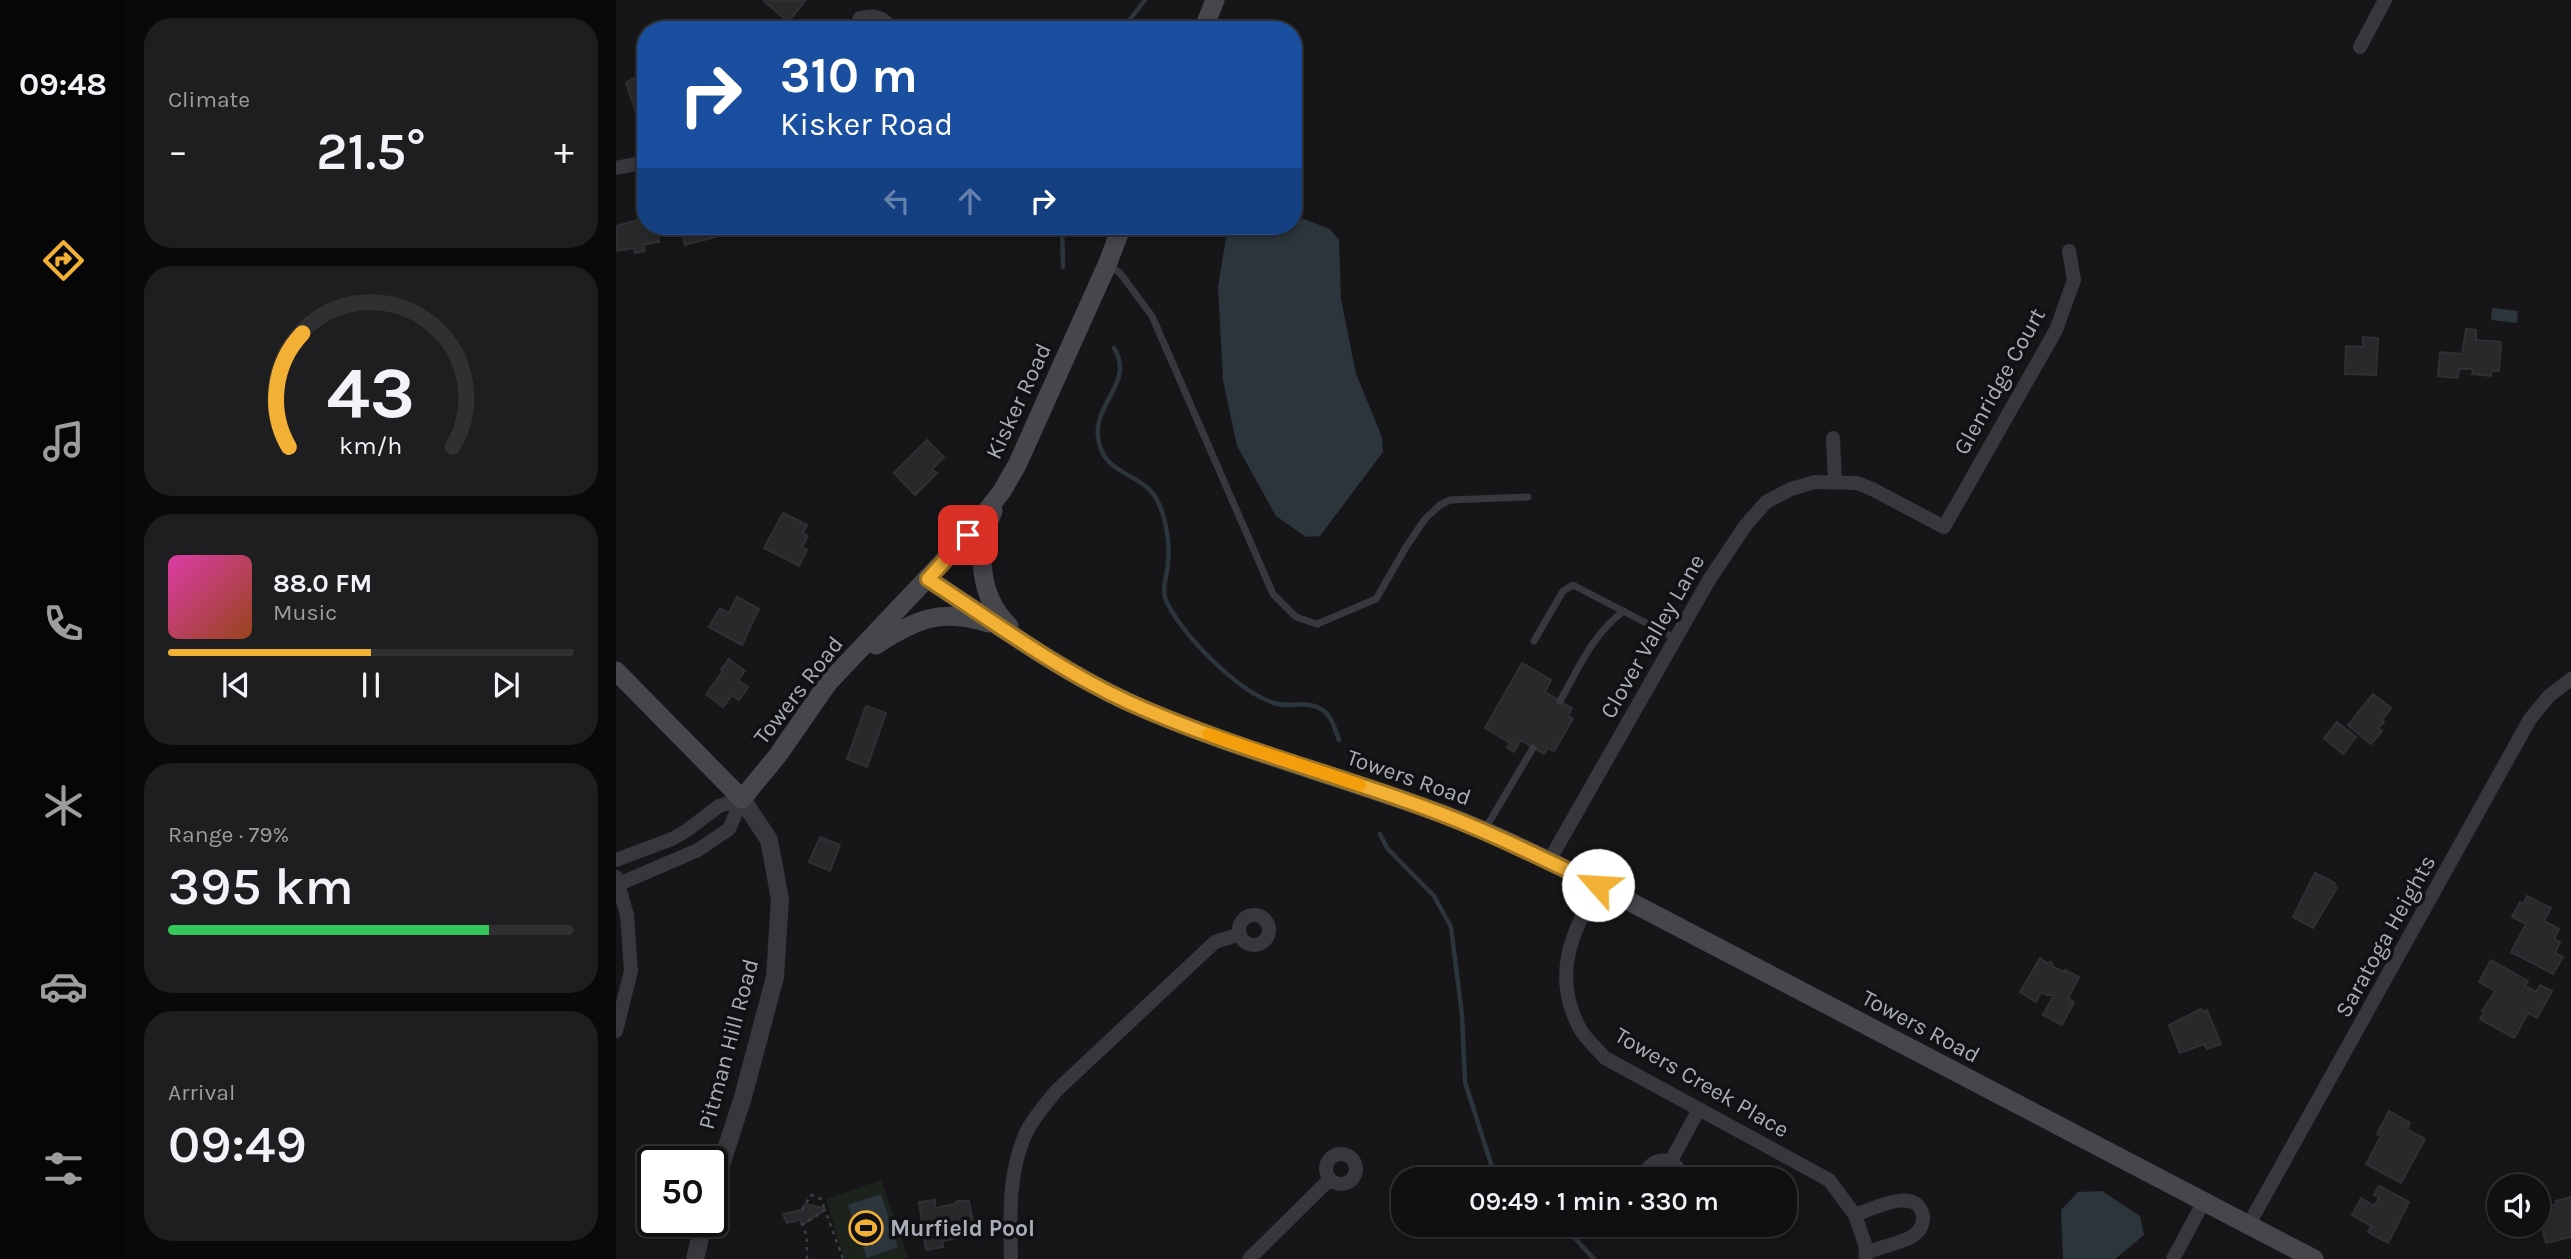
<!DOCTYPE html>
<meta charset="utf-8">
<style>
:root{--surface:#101012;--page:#1e1e20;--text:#f1f3f6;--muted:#9c9d9f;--line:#303032;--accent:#f2b134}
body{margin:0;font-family:Karla,sans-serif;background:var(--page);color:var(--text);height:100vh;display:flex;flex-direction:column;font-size:26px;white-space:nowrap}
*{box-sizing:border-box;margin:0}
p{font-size:23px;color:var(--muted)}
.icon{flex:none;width:38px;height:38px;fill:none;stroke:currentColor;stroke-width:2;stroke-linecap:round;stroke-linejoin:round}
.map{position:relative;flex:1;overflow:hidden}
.drawer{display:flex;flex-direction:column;gap:18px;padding:18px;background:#09090a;width:490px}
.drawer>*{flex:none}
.guide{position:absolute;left:21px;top:21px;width:665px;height:214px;border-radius:28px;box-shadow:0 4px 10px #0003,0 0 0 2px var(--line);background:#1a4fa0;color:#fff;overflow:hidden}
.fabs{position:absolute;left:1871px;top:1174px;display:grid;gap:14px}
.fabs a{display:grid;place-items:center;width:63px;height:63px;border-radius:50%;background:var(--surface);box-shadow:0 4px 10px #0003,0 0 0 2px var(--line);font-size:35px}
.speed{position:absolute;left:21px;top:1146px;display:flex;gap:14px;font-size:35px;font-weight:700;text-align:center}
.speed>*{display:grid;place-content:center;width:91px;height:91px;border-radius:50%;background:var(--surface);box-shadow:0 4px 10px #0003,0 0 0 2px var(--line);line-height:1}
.speed .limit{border:4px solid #111;border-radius:10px;background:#fff;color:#111}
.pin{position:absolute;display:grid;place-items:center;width:60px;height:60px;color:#fff;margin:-30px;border-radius:14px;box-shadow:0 4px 10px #0006}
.me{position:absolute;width:77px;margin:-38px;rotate:296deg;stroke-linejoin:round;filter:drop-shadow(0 0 5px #0008)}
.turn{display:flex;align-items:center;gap:24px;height:147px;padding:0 28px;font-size:32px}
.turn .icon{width:91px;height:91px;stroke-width:2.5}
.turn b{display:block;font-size:49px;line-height:60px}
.lanes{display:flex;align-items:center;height:66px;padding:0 28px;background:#0003;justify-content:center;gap:35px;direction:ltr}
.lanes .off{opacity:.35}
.big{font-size:52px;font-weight:600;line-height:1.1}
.drawer .tile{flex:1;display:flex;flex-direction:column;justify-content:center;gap:10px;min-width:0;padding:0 24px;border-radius:28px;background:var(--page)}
.drawer .dial{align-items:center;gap:0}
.dial svg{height:182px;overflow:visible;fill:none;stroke:var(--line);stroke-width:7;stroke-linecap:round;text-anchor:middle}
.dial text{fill:var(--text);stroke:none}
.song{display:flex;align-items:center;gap:21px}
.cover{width:84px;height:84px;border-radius:10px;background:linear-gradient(135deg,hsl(320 70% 55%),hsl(20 70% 35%))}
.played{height:7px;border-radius:4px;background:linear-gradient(90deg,var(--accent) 50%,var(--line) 50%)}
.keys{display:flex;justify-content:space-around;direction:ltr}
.heat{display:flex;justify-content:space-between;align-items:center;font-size:38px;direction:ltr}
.charge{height:10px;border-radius:5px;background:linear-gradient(90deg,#34c759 79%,var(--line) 0)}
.trip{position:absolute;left:775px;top:1167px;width:406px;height:70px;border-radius:28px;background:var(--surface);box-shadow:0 4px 10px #0003,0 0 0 2px var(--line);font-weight:600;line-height:70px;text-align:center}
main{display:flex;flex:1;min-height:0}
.menu{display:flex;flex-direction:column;width:126px;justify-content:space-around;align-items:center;background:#060607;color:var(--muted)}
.menu .icon{width:49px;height:49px}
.menu .on{color:var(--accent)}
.menu b{font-size:32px;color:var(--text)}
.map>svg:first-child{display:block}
</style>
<main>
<nav class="menu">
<b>09:48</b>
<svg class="icon on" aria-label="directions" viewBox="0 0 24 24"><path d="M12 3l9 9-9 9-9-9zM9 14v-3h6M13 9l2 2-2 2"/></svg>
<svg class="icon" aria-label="music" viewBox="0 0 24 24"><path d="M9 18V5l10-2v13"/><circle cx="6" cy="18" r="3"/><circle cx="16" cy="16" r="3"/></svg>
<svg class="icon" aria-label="phone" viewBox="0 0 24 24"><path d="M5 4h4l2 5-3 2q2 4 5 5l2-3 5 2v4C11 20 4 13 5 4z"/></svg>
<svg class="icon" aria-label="climate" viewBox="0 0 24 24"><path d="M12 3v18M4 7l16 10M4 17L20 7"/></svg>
<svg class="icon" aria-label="car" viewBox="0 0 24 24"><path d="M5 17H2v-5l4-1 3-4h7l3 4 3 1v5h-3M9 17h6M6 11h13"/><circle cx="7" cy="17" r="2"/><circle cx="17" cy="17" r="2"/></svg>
<svg class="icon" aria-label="filters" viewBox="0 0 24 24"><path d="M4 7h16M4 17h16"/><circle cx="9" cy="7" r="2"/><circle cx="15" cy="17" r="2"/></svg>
</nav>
<section class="drawer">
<div class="tile"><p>Climate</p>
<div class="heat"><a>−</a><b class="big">21.5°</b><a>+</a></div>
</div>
<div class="tile dial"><svg viewBox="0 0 100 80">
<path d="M14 69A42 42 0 1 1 86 69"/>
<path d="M14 69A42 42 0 0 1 20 19" stroke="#f2b134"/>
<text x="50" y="56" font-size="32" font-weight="700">43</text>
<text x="50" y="72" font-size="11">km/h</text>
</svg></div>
<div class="tile">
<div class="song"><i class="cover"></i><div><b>88.0 FM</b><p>Music</p></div></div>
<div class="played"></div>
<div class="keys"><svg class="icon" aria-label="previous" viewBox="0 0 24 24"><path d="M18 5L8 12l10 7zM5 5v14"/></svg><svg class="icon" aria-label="pause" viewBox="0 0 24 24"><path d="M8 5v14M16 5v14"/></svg><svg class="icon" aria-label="next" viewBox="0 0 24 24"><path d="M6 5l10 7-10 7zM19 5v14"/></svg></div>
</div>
<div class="tile"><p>Range · 79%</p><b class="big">395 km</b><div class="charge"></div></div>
<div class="tile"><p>Arrival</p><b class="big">09:49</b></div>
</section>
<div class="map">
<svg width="1955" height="1259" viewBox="0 0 1955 1259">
<rect width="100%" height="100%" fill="#161618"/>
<path fill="#1c231d" d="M265,1180L292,1257L285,1259H228L210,1199Z"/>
<path fill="#2c353c" d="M677,215L714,229L723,240L725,299L740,374L766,437L767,452L704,536L690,537L660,516L621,446L607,380L602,287L612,226H677Z
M1876,308L1902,311L1901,323L1875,320Z
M1486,1191L1524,1216L1528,1235L1499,1259H1447L1445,1210L1462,1192Z
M265,1194L282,1247L251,1258L232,1205Z"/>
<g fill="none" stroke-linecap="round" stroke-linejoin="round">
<path stroke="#2c353c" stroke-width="4.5" d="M506,30L529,0
M446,226L447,267
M498,348C519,382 478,402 482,437C487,479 529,470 543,504C550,519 554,545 552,561C552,576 544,588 551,603C569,637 621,691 658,703C674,708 690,700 705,709C716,715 719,730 723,740
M764,834L771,848L818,896L835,927L846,1015L849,1082L876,1167L886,1180
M936,1225L955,1234L978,1259"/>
</g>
<path fill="#29292c" stroke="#303034" stroke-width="2" d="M149,0H190L172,22L148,1Z
M30,61V115L22,118L10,83L18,78H26L25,63Z
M29,218L30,226H40L43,242L27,245L29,251L19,253L18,248L0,251V226Z
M64,226H109L111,234L69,245Z
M1850,329L1860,330V340L1885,342L1883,371H1876L1875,376L1856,374L1857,369H1843L1842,378L1822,376L1824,352L1846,354Z
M1747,337L1762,338L1760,375L1729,374L1730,346L1747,347Z
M311,440L328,457L316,469L321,473L299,495L278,473Z
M167,513L191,525L187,533L192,536L186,547L191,550L183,566L148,548Z
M121,597L143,609L126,645L93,627L104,608L113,613Z
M113,659L129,671L122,680L132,687L123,700L116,695L107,707L90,694L107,671L105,670Z
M906,663L935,680L929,692L956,708L952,715L957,719L938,751L932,748L928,754L905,740L898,752L891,748L894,743L869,728Z
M1757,694L1775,708L1766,720L1768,722L1762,728L1766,731L1755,744L1732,725Z
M250,706L270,713L251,767L231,759Z
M1721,722L1740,737L1727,754L1708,738Z
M204,837L224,845L214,871L193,862Z
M1699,873L1719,883L1718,886L1721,888L1697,928L1677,917Z
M1911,896L1935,908L1928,921L1943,929L1938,939L1944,942L1939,953L1947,957L1937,974L1895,952L1910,924L1896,917L1904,902L1907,904Z
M1424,958L1431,963L1435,962L1437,967L1448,972L1449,970L1463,977L1452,998L1458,1002L1446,1025L1427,1015L1438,995H1431L1425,992L1420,1002L1404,992Z
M1875,960L1912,981L1909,986L1920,992L1924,985L1936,991L1921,1018L1912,1013L1898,1038L1864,1019L1868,1012L1866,1011L1879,991L1863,982Z
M1585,1009L1587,1012L1591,1010L1605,1044L1591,1049L1588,1044L1564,1053L1553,1025Z
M1773,1111L1794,1123L1791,1129L1809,1139L1785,1183L1750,1164L1765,1136L1761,1134Z
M1763,1186L1793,1202L1772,1243L1752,1232L1755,1226L1736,1215L1745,1198L1758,1206L1763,1198L1758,1195Z
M1955,1197V1237L1930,1243L1922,1212L1933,1209L1932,1206L1941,1204L1940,1201Z
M319,1200V1208L339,1204L341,1201H353L359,1235L326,1241L327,1247L310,1250L303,1202Z
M189,1204L208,1208L209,1210L186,1225L184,1220L171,1223L167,1214L186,1210Z"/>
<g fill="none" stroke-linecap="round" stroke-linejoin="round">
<path stroke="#3d3f44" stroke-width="2.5" stroke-dasharray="3.5 5" stroke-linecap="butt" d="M186,1210L195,1195L205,1199L209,1210
M191,1259V1236L186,1225L209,1210L227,1259"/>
<path stroke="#37383d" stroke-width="7" d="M494,266L504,273L536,316L657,594L680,617L701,624L760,599L790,547L809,519L824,505L834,500L912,497
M918,641L947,591L957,585L1059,638
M944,701C963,668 977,633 1008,611
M869,829L917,748"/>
<path stroke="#37383d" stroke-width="14" d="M238,30L244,18C257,15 270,16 275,30
M1744,47L1769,0
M0,168L30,162
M1217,438L1219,482
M0,860L56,839L70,831L103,806L126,799
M933,861L1093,580L1129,526L1150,502L1175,489L1199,482L1241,483L1256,489L1328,527L1440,330L1458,280L1453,251
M0,877L11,915L15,971L0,1031
M3,884L82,850L113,829L126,799
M982,885C956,934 935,974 964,1029C970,1039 981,1049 989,1058L1213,1180L1239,1215L1249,1244L1250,1259
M623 930a15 15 0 1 1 30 0a15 15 0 1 1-30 0Z
M710 1169a15 15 0 1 1 30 0a15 15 0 1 1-30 0Z
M1055,1161L1083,1109
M1028,1180C1031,1154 1063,1154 1066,1180
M1239,1215C1257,1209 1301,1185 1307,1216C1308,1223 1304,1231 1298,1235C1290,1242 1262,1248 1251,1252
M1633,1224L1914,719L1933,696L1955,679
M395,1259C394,1218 392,1174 409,1135C416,1119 429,1105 440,1091L599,942L624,934
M633,1259L714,1179
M1557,1259L1588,1201"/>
<path stroke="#37383d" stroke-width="18" d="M96,1193L127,1097L159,977L164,899L153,840L126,799
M79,1259L88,1222"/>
<path stroke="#45474d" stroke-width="19" d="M587,30L599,0
M377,511C360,549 362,596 393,626
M312,579C378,622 441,669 512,702C607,745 709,772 807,807C868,828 925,857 982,885L1698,1259
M260,645C300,619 325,608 372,623
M0,671L126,799L162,755L212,683L352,535L386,491L401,465L491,265L506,226"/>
</g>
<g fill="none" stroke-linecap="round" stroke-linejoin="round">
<defs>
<path id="route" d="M352,535L312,579C378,622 441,669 512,702C607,745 709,771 807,807C868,829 924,857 982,885"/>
</defs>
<use href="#route" stroke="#9d7322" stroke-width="18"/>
<use href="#route" stroke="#f2b134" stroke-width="12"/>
<path stroke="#f59e0b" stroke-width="12" d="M592,734L744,785"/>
</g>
<defs>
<symbol id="stadium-ring" viewBox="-11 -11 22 22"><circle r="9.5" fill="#111113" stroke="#f2b134" stroke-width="1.5"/><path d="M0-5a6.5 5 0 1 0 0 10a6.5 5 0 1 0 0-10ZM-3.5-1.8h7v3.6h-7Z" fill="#f2b134"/></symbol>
</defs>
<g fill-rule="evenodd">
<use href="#stadium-ring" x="231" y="1209" width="38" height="38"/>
</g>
<g text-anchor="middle" stroke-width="7" stroke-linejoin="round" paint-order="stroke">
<g font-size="23" fill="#a8adb8" stroke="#111113">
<text transform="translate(1383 381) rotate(-61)" y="8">Glenridge Court</text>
<text transform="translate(402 401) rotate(-65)" y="8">Kisker Road</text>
<text transform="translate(1036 636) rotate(-60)" y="8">Clover Valley Lane</text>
<text transform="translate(182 690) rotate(-52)" y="8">Towers Road</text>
<text transform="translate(793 777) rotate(19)" y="8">Towers Road</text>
<text transform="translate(1769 936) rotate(-61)" y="8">Saratoga Heights</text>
<text transform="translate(1305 1026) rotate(28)" y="8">Towers Road</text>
<text transform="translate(112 1044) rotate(-75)" y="8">Pitman Hill Road</text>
<text transform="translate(1086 1082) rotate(30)" y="8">Towers Creek Place</text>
</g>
<g font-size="23" font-weight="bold" fill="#a8adb8" stroke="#111113" text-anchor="start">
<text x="274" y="1236">Murfield Pool</text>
</g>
</g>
</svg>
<div class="fabs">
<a><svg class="icon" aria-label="sound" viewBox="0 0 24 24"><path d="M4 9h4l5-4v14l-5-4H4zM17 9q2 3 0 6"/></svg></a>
</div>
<div class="speed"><div class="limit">50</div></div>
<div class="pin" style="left:352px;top:535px;background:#d93025"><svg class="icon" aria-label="arrive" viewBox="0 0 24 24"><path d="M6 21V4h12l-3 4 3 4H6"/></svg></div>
<svg class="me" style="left:982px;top:885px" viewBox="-20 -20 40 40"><circle r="19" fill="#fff"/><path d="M0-13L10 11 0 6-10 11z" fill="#f2b134"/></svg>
<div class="trip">09:49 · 1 min · 330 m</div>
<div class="guide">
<div class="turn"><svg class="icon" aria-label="right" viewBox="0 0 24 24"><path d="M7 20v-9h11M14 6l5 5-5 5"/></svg><div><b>310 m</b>Kisker Road</div></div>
<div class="lanes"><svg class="icon off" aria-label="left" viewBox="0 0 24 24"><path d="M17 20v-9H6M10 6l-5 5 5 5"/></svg><svg class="icon off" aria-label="ahead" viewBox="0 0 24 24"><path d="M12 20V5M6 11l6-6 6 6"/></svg><svg class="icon" aria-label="right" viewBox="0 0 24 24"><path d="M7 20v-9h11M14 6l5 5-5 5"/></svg></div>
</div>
</div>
</main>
